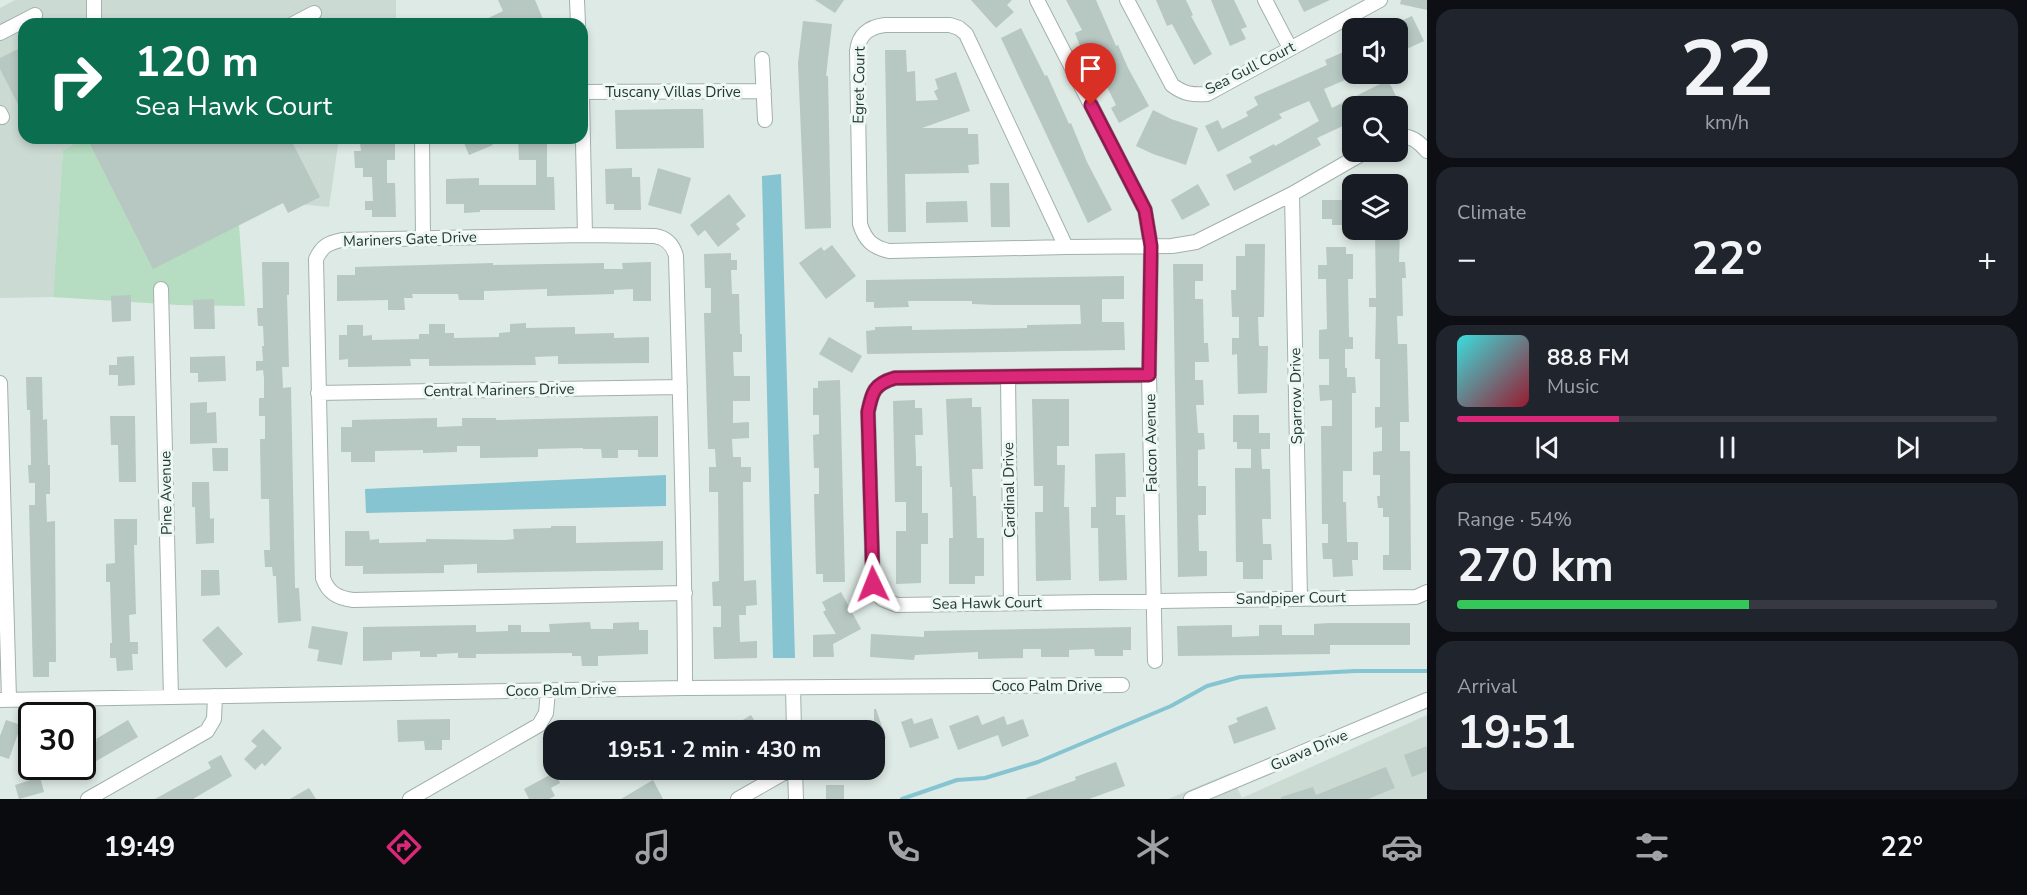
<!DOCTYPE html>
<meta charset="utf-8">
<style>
:root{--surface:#171b24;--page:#20242c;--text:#f1f3f6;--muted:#9ea1a6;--line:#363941;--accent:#db2777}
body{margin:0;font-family:"Nunito Sans",sans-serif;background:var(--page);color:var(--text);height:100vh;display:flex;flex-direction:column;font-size:22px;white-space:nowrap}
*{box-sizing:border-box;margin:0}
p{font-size:20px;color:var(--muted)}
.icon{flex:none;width:33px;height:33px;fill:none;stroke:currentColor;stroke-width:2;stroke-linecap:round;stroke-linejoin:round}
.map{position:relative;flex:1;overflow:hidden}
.drawer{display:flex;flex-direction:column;gap:9px;padding:9px;background:#0d0f14;width:600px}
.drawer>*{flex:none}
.top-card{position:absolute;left:18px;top:18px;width:570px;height:126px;border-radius:18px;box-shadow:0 3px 9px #0003;background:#0b6e4f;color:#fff;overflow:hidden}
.fabs{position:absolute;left:1342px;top:18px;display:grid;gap:12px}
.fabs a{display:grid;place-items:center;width:66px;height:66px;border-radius:12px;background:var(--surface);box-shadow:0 3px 9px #0003;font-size:30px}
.speed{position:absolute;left:18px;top:702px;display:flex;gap:12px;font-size:30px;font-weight:700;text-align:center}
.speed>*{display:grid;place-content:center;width:78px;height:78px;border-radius:50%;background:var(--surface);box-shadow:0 3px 9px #0003;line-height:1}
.speed .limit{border:3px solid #111;border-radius:9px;background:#fff;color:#111}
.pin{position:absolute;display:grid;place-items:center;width:51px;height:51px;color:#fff;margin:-62px -26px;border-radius:50% 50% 50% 0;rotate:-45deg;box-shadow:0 0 6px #0007}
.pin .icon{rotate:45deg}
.me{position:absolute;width:66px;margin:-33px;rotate:358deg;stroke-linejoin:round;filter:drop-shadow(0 0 4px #0008)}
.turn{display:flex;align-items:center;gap:21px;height:126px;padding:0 18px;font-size:27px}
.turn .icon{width:78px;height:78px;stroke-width:2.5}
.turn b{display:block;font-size:42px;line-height:51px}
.big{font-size:45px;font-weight:700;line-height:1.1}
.drawer .tile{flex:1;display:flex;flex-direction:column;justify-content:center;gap:9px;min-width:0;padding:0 21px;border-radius:18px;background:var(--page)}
.drawer .dial{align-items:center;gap:0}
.dial b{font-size:78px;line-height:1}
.song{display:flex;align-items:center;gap:18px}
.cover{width:72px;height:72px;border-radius:9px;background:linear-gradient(135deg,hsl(180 70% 55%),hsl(350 70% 35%))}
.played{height:6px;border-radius:3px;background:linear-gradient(90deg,var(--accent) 30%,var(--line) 30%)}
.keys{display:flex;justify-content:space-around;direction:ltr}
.heat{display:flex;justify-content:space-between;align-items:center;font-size:33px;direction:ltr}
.charge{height:9px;border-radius:4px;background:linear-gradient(90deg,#34c759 54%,var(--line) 0)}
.trip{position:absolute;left:543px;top:720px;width:342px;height:60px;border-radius:18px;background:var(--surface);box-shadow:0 3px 9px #0003;font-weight:700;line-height:60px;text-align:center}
.tab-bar{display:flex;height:96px;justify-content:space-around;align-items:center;background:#090b0e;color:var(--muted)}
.tab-bar .icon{width:42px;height:42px}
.tab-bar .current{color:var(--accent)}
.tab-bar b{font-size:27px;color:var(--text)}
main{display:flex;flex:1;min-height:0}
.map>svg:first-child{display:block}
</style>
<main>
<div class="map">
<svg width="1427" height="799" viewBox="0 0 1427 799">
<rect width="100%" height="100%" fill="#deeae5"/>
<path fill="#ccdad4" d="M15,0H396V24H211L199,20L165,23L135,22L125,24H24V138H85L63,150L53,297L0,298V8Z
M236,138H339L329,207L237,198Z
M1427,715V799H1168L1230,773L1242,798Z"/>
<path fill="#b6dcc1" d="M85,138H236L237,198L245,306L178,305L53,297L63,150Z"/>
<path fill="#85c4d0" d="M781,174L795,658H773L762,176Z
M666,475V506L366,513L365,489Z"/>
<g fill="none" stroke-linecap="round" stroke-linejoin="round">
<path stroke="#85c4d0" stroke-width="4" d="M902,799L957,780L985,778L1038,762L1171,706L1207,686L1240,677L1355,671H1427"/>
</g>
<path fill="#b7c7c1" d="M498,0H535L545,24H476L503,11Z
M815,0H844L835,13Z
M971,0H1012L1007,5L1014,12L996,28Z
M1066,0H1096L1116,46L1118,45L1128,68L1149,106L1119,123L1111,108L1116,105L1094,61L1087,64L1075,33L1082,30Z
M1156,0H1186L1193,15L1191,16L1212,54L1194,65L1172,24L1167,26Z
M1211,0H1234L1247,27L1241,29L1246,39L1230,46Z
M1298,0H1330L1304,12Z
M1401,0H1427V10L1400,4Z
M1412,16L1424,41L1398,53V28H1385Z
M803,21L832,24L826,76H828L831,228L805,229L798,63Z
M1021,28L1045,76L1047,75L1069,124L1071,123L1087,162L1112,210L1088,223L1001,38Z
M24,46V116L0,69V58Z
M1353,48V74H1359L1324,89L1332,108L1388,80L1397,98L1380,106H1353V148L1343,126L1317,138L1321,145L1234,191L1226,175L1252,162L1249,157L1274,144L1275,146L1319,121L1309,101L1279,114L1282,118L1218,152L1205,126L1218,120L1222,129L1248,116L1246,112L1258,105L1254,97L1327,65L1325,60Z
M885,50H906L907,72L915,71L916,101L938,100L934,91L938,89L935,79L956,72L970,111L922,128H968V134H978L979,164L968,165L969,173L905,174L906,232H888Z
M685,109H703L704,148L616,149L615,110Z
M1153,110L1171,119L1198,128L1186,165L1153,154L1136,146Z
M102,138H290L320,197L288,213L283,203L153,269L90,144Z
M462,138H489L493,145L469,155Z
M518,138H547V177H554L555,210H480V212L464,213V204H446V179L479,178V185H536V160H519Z
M395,142V160H387V183H395L396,217H372V210H365V201H373L372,177H363V168H355L354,151H361L360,143Z
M632,168V177H640L641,210H614V204H606L605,169Z
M658,168L691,178L681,214L648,205Z
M990,183H1009L1010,227H991Z
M1198,184L1210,205L1182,220L1171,200Z
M729,194L746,216L736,224L740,229L718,247L705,230L698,236L690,225Z
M1322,200H1353V225H1332V219H1322Z
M967,201L968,222L926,223V202Z
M1375,230H1400L1399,262H1405L1406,278H1402L1403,316H1397L1398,344H1407L1409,422H1400V451H1410L1411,570H1383V555H1389V517H1383V508H1378L1377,496H1380V475H1373V452L1382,451V427L1375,428V407H1380V359H1375L1376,307H1369V298H1376Z
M1245,244H1265L1264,317H1258L1259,346H1268L1267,393L1238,394L1237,354L1232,355V338H1239V317H1232L1231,290H1236V256H1245Z
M832,245L856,276L826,299L799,263L821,247L824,251Z
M1326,247H1346V254H1353V279H1348L1349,337H1353V349H1345V368H1347V377H1355L1356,393H1352V471H1343V502H1346L1347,542H1358V560H1352L1353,576L1333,577L1332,559H1323L1322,543H1328V524H1322L1321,426H1332V400L1320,401L1319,385H1329V359H1319V330L1327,329L1326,279H1318V265H1327Z
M731,253V260H737V270H731L732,294H739L740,334H742V352H733L734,376H750V401H733V423L749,422V438L732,439L733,457H741V467H751V482H743L744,581L756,580L757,605L746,606V615H739L740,642L757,641V658L714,659L713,627H721V606H713L712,582L719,581L718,492H709V467H716L715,449H708L704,313H711V288H705L704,254Z
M262,262H289V295H287L289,367H282L283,388L291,387L295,588H299L301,621L278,623L276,576H273L272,567H265L264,550H270L269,499H261L260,439H265V416H259V398H264V378L263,370L256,371V361H263L262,346H264L263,326H258L257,308H263Z
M651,262V301H633V289L614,290V294L547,296V289L484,291V300H459L458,294H412L413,298H404L405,310H388V300L337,301V275H355V267L493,263V265L604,263V269H623L622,263Z
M1173,264H1203V281H1195V299H1203L1204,343H1208L1209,362H1195V380H1203L1204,405H1196L1198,433H1204L1205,449L1198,450V486H1206V515H1198L1199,551H1207V576L1178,577Z
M1124,276V299H1102V322H1124L1125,350L867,354L866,331L875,330V327L912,326V330L1027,328V325L1081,324L1080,305H995L972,304V301H908L909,307L874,308V302H866V280Z
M131,295V321L112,322L111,296Z
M214,299L215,329H194L193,300Z
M526,323V328L575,327V334L614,333V338L649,337V363L558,364V356L535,357L536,365L429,366V359H410L411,366L348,367V359L339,360V335H347V325H363V336L372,335V340L419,339V334H429V324H445V333H454V338L499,337V333L510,332V324Z
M829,337L862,356L852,373L819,354Z
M134,356L135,385L118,386V375H109V365H117V357Z
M225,356L226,381L198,382V373H190V357Z
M26,377H42L43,420L47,419L48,465H50V494H46L47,522L55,521L56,662H49V677H33L29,505H35V483H29L28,465H31L30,410H27Z
M840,380L845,582H823V574H816L814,494H819V468H814L813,435L819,434V415H813V388H818V381Z
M972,398V407H981L983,469H972L973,496H976L977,538H984V576H975V584H949V538H953L952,487H950L946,399Z
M1032,399H1069V446H1057V465H1065L1064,507H1069L1071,580L1036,581L1035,512H1043V486H1034Z
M915,400V408H922L923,435H915L916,457V466H922V513H928V544H921V583L896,584V531H906V502H895L893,401Z
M207,402V413L216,412L217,443L190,444V403Z
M1233,415H1259V433H1270V449H1261L1262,469H1270L1271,519H1262L1263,544H1271L1272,560H1263V579H1243V562H1236L1235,468H1251V449H1237V442H1233Z
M110,416H135L136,482H119L118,445H111Z
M658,416V457H638V450H618V458H602L601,449H583V448L538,449V457L480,458V446H457V452L423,453V450L375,451V462H351V452H341V427H352V420L437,418V427L462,426V418H496V420Z
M212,448H228V471H213Z
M1125,453L1126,497H1116V515H1125L1127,580L1099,581L1098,528H1091V507H1096L1095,454Z
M192,482H209L210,519L214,518V543L196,544L195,507H192Z
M114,519H137V545H134L136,614L129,615L130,642H138V654H132L133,670L117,671L116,658H110V643H112L110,582H106V564L115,563Z
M551,526H576V543L663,541V570L477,573V564L444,565V573L363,574V566H345V531H369L370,540L379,539V543L426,542V539L506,540L514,539L513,529L551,528Z
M201,570H219L220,595L201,596Z
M841,592L861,629L833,644L834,657H813V635L836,634L823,612L826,610L822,602Z
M590,622L591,629H613V623L639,622V630H648V654L598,656V666H582L581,656H572V653L476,654V658H458V653L437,654V657H420V651L392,652V660L363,661V627L476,625V632L508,631V625H521V632H550L549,624Z
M1329,623H1410V645H1330V654L1178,656L1177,626L1232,625V637L1259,636V625H1282V635H1314V624Z
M218,626L243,654L226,668L202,640Z
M312,626L348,632L342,665L317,661L319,650L308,648Z
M1131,627V650H1123V656H1095L1094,649L1069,650V657H1041V649H1023V658L978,659V652L915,655L914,660L870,657L871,634L924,637V631Z
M1267,706L1276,729L1234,744L1228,726L1238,722L1236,718Z
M874,709H876L886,738L874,743V730H835V729L860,720L862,726L874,722Z
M751,715L760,730H740L736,724Z
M978,715L982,725L1004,716L1007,725L1023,719L1029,736L1002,747L998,735L958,750L949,726Z
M912,718L914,724L932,718L939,738L910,748L901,722Z
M450,719V740H442V750H425L424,741L398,742L397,720Z
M6,720L21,725L9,759L0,756V736Z
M128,720L138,737L65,779L57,766H82V750L97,741L96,739Z
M263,729L282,748L265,766L262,763L255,770L244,759L257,746L251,741Z
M1427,746V771L1412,777L1404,755Z
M221,755L232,776L193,799H155L211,768L208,762Z
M1116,762L1125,786L1089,799H1027L1026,798L1076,780L1075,777Z
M1386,767L1395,788L1368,799H1281V797L1313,787L1316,795Z
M555,772L560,783L551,788L555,796L549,799H529L524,789Z
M40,777L44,792L19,799L15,785Z
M653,780L663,799H621Z
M826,785H844V799H826Z
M309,788L316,799H290Z"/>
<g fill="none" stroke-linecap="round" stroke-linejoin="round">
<defs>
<path id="minor" d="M94,0V24
M577,0L578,24
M1037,0L1145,210L1151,246L1149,375L1155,661
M1127,0L1172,85C1184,94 1192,95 1207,94L1380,0
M1265,0L1290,48
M293,24L314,13
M885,25H950L959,28L966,34L1066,247L889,251C872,247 865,240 860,224L857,51C859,34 869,27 885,25Z
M0,33L35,15
M762,59L765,120
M582,92L764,91
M582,95L585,235
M0,113L2,117
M1398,136C1411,135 1419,142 1427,151
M422,138L423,238
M1292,194L1300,598
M1066,247L1172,246L1196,242L1292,194L1365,152
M161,289L171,697
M1149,375L895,378C874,384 872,392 868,412L873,584L882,599L897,605L1416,597L1427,592
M1008,378L1011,603
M0,383L9,699
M318,393L680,387
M685,593L353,600C338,598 328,593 323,578L316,259C322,246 328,243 342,240L585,235L655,236C667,238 673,245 676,256C680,400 685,544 685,688
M793,688L794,730
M0,700L685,688L1122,685
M795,770L796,799
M88,799L207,731L214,719L215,696
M410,799L539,725L546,713L548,691
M738,799L789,770
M1191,799L1427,700"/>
</defs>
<use href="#minor" stroke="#a1b1ac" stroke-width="16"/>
<use href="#minor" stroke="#fff" stroke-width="14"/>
</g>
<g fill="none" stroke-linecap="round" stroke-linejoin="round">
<defs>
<path id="route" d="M873,584L868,412C872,392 874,384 895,378L1149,375L1151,246L1145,210L1091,105"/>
</defs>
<use href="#route" stroke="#8e194d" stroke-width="15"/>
<use href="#route" stroke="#db2777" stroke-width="10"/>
</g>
<g text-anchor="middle" stroke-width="6" stroke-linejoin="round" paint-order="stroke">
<g font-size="15" fill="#203933" stroke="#eef7f3">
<text transform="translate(1250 68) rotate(-27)" y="5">Sea Gull Court</text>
<text transform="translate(859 85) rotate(-89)" y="5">Egret Court</text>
<text x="673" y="97">Tuscany Villas Drive</text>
<text transform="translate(410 239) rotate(-2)" y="5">Mariners Gate Drive</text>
<text transform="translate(499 390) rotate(-1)" y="5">Central Mariners Drive</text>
<text transform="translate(1296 396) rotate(-91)" y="5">Sparrow Drive</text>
<text transform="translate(1151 443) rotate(-91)" y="5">Falcon Avenue</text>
<text transform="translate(1009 490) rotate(-91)" y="5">Cardinal Drive</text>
<text transform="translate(166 493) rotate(-91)" y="5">Pine Avenue</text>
<text transform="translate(1291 598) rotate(-1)" y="5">Sandpiper Court</text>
<text transform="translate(987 603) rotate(-1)" y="5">Sea Hawk Court</text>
<text x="1047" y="691">Coco Palm Drive</text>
<text transform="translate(561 690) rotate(-1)" y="5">Coco Palm Drive</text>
<text transform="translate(1309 750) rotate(-23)" y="5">Guava Drive</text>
</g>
</g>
</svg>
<div class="fabs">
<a><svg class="icon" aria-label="sound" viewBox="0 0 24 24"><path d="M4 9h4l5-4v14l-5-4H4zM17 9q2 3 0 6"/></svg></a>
<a><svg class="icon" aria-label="search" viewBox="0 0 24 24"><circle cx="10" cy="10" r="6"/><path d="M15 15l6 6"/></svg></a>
<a><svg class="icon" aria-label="layers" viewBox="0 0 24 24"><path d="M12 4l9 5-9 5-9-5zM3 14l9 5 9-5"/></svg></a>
</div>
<div class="speed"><div class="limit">30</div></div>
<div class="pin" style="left:1091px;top:105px;background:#d93025"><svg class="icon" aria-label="arrive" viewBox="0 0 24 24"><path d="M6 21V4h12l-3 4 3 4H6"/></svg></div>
<svg class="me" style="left:873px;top:584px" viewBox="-20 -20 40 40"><path d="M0-17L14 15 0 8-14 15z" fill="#db2777" stroke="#fff" stroke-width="4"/></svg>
<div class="trip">19:51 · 2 min · 430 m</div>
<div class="top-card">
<div class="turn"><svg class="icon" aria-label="right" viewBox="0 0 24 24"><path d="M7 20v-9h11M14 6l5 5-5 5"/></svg><div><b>120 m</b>Sea Hawk Court</div></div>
</div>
</div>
<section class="drawer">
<div class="tile dial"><b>22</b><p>km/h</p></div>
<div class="tile"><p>Climate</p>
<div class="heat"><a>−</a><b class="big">22°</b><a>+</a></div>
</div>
<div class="tile">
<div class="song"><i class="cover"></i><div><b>88.8 FM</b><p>Music</p></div></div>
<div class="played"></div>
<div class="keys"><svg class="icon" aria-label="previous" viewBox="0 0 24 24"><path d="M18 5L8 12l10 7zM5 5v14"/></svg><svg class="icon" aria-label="pause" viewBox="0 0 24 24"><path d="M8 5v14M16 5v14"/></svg><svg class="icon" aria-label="next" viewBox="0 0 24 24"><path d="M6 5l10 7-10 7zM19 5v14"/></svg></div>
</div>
<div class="tile"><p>Range · 54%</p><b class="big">270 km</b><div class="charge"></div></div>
<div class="tile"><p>Arrival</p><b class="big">19:51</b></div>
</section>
</main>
<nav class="tab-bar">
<b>19:49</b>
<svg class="icon current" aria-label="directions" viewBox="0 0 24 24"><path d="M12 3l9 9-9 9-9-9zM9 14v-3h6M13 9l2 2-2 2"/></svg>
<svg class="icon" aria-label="music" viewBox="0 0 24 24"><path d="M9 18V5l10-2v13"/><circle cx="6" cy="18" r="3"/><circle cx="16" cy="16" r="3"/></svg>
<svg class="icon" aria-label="phone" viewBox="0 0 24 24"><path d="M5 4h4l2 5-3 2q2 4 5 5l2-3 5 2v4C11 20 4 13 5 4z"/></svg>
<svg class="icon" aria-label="climate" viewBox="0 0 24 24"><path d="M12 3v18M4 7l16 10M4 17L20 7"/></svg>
<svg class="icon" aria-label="car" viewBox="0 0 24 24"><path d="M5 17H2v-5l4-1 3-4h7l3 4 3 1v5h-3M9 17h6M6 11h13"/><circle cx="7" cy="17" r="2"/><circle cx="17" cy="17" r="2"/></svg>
<svg class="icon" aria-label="filters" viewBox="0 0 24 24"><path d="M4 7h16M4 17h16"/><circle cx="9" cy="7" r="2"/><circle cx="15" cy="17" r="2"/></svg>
<b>22°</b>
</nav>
